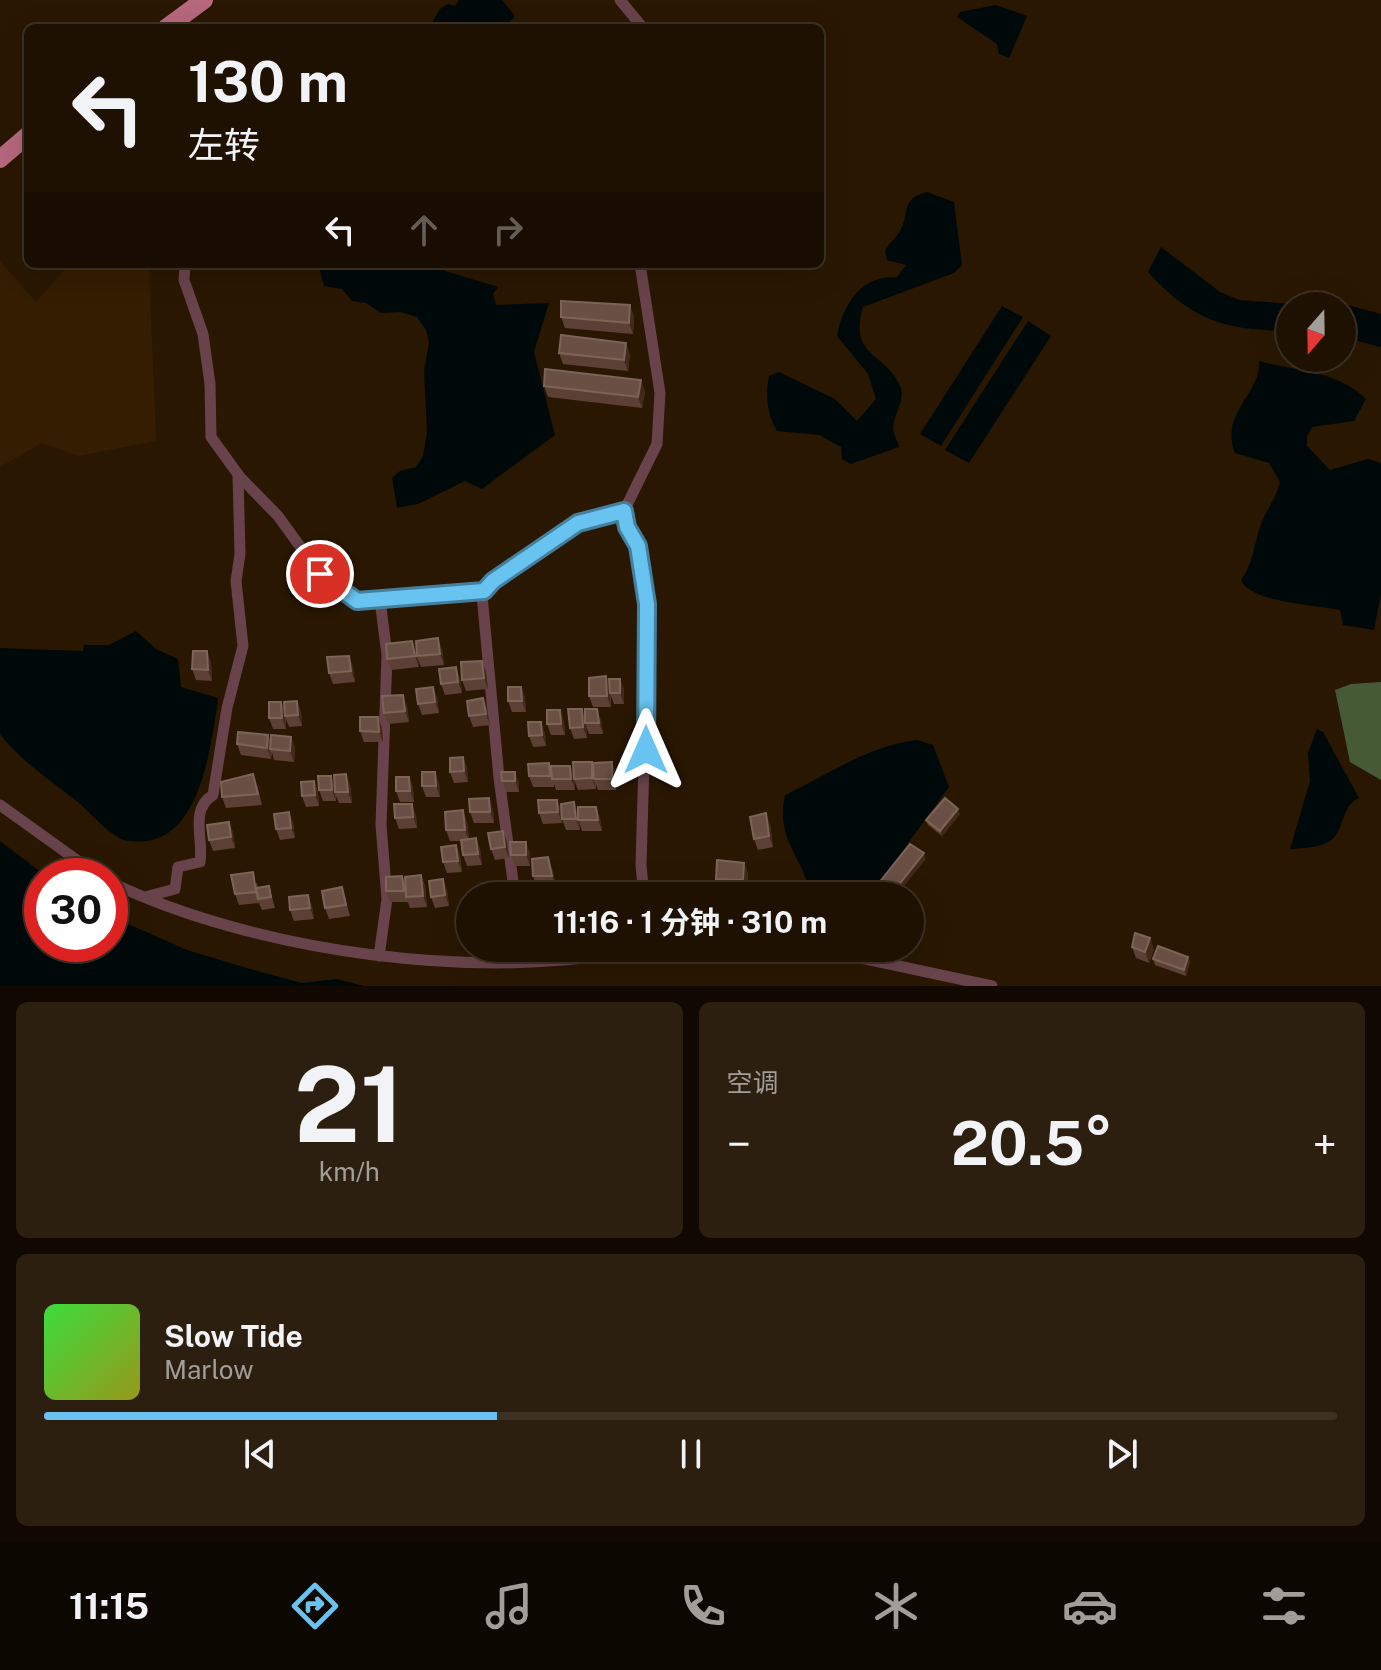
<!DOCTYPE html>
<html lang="zh">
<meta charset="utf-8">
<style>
:root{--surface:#1f1101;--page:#2c1f10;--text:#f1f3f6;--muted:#a19d99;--line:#3c3123;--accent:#69c3f1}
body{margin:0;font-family:"Public Sans","Noto Sans SC",sans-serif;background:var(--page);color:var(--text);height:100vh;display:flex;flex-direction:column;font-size:30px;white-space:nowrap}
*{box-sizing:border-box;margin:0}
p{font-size:26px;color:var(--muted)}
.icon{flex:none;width:44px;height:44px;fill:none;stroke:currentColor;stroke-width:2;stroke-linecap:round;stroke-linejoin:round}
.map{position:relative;height:986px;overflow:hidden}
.side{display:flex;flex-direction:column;gap:16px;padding:16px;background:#110901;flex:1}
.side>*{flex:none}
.hud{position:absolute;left:24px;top:24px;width:800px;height:244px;border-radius:12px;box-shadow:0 8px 32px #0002,0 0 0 2px var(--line);background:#1f1101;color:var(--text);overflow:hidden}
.needle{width:52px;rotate:200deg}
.tools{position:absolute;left:1276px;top:292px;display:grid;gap:16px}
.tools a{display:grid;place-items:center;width:80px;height:80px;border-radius:50%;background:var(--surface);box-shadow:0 8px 32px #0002,0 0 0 2px var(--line);font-size:40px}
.speed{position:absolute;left:24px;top:858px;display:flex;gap:16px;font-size:40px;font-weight:700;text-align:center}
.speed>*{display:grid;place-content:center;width:104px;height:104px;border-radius:50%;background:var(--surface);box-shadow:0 8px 32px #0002,0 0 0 2px var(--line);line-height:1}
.speed .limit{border:12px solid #d22;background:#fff;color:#111}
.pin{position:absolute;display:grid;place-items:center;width:68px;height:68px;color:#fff;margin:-34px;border:4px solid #fff;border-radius:50%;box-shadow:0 2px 8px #0007}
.me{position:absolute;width:88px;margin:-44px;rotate:0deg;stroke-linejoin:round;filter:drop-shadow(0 0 6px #0008)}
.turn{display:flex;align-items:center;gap:28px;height:168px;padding:0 32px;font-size:36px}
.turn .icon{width:104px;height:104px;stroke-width:2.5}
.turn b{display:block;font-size:56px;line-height:68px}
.lanes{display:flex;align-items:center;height:76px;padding:0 32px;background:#0003;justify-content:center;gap:40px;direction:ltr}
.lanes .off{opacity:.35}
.big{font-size:60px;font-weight:700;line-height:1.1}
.side .widget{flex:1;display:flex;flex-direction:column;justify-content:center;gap:12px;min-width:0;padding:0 28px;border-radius:12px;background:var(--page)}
.side .dial{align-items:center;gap:0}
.dial b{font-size:104px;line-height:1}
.song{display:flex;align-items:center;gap:24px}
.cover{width:96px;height:96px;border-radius:12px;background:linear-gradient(135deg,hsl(120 70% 55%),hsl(60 70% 35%))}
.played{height:8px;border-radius:4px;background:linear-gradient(90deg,var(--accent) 35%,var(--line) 35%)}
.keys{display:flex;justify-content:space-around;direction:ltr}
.heat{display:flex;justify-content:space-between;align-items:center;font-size:44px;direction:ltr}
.side .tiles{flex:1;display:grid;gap:16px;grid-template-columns:1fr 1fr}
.widget:last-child{grid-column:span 2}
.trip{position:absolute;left:456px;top:882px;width:468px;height:80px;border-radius:40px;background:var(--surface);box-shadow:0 8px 32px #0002,0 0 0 2px var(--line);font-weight:700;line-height:80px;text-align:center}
.menu{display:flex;height:128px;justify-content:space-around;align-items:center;background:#0c0700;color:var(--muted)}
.menu .icon{width:56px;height:56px}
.menu .current{color:var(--accent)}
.menu b{font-size:36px;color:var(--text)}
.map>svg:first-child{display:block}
</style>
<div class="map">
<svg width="1381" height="986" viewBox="0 0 1381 986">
<rect width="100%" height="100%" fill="#291701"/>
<path fill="#341d00" d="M0,261L36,302L70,264H149L156,441L78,456L42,443L0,467Z"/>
<path fill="#475a36" d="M1381,682V780L1350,762L1335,690L1351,684Z"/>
<path fill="#00090a" d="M459,0H502L515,16L505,27L501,24L492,28H429L440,9L448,4L455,6Z
M996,5L1027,16L1009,58L999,54L997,44L957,17L960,12Z
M927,192L954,202L962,265L954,273L863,307C848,358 886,352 900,386C906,401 893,414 893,429C894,434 897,441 899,447L851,464L842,459L841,447L819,435L777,431C767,414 765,395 769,376L779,372L835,399L857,421L876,399L868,374L837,336C843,303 862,275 897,277L906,265L887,260L885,251C889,243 896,238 900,231C910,215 899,199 927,192Z
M1161,247L1220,292L1239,300L1321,306H1290V331C1224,330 1193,321 1148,272Z
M318,264H439L445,271L498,287L493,294L496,305L549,303L534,352L555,435L482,489L465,481L418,504L397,508L392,478L400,471L416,467L423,456L427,432L424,371L429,342L426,330L417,317L400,312L381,313L366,303L352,301L342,289L324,286Z
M1348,305L1381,314V347L1342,337V306H1339Z
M1002,306L1023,317L941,446L920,434Z
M1028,321L1051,336L969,463L945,450Z
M1259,361C1297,372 1336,370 1366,399L1354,421L1312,427L1307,436V446L1330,470L1368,459L1381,463V595L1374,630L1343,625L1340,610C1316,605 1249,602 1241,580C1254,562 1254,543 1261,524C1267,509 1276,498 1280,482L1269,463L1235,453C1219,413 1262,393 1259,361Z
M136,631L156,649L178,659L181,687L218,698C212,742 201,836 146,841C138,842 129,842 121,839C106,831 92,815 79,803C52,781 21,762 0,734V648L83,651L84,645H109Z
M1317,729L1323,732L1359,798C1341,805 1345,831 1330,841C1319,848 1303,848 1290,849L1310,781L1308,753Z
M917,740L933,745L949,787L881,880L864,896H811C803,856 775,840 785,795C827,775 870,745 917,740Z
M0,841L46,876H42V944H110V916L187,950L247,968L302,983L337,979L364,986H0Z"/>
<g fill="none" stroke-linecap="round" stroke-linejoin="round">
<path stroke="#69434c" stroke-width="11" d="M620,0L643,28
M185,264L184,280L203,334L210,384L211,437L240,477L278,516L320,574L357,601L484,591
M640,264L660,393L657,444L624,511L627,527L638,546L648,625L641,865L644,896
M0,805L99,876
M110,882C255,952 486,984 643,948
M515,896L499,778L482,595L493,581L578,523L624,511
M145,897L175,889L178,867L200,862C204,839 189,810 213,795L227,708L243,646L236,581L240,554L238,474
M814,948L992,986
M379,956L387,899L381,825L387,655L380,600"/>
<path stroke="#b6687d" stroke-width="18" d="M166,28L204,0
M0,159L28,135"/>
</g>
<path fill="#5c4035" d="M634,316L633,334L565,328L561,317Z
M559,353L630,354L628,371L563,364Z
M544,386L645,391L642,408L548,397Z
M442,649L444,665L421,667L417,657L419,667L391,670L387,659Z
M349,656L353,667L355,682L333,684L329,673Z
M482,661L486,672L488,689L466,691L462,680Z
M211,662L212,681L196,680L192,669Z
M606,676L609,684L620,679L624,690V704H614L611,696V707H593L589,696Z
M460,678L462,693L445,695L441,684Z
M433,687L437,698L439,713L422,715L418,704Z
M521,687L525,698L526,712H512L508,701Z
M281,702L285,710L301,712L302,726L289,727L286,719V729H273L269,718Z
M407,706L409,722L388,724L384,713Z
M487,709L490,725L473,727L469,716Z
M378,717L382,728L383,742H364L360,731Z
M585,718L601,720L603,734H589L586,726L587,738L574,739L570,728Z
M564,721L565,735H551L547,724Z
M545,733L546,746L533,747L529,736Z
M268,735L271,743L291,737L295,748L294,762L274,760L272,752L271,759L241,755L237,744Z
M463,757L467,768L468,782L454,783L450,772Z
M570,766L574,777L575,790H556L554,784V787H533L529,776L551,769Z
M594,767L616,773V790H598L596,784V789L578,790L574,779Z
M501,772L519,783V792H506L502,781Z
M346,774L350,785L352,803H339L336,796V801H323L319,790L334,784Z
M409,777L413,788L414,802H400L396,791Z
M314,781L318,792L319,806L306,807L302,796Z
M439,783L440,797H426L422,786Z
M257,785L262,805L226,808L222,797Z
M557,800L561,810L562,823L543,824L539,813Z
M493,809L494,823H474L470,812Z
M289,812L293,823L295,838L280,840L276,829Z
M578,813L600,818L602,831H582L579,822L580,830H566L562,819Z
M960,814L942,836L928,825L926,820Z
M416,815L417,828L399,829L395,818Z
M467,821L469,839L480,849L482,865L467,866L463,855L461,841H450L446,830Z
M229,822L233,833L235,848L213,851L209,840Z
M770,824L773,847L758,850L754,839Z
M503,831L507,842L509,858L495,860L491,849Z
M456,845L460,856L462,872L447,873L443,862Z
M530,853V866H515L511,855Z
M744,863L748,874L747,891L720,890L716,879Z
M552,868L556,887H537L533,876Z
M421,875L425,886L427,907L410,908L408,902H390L386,891L402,876L406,887Z
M257,883L258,888L269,886L275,908L262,910L259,903L239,905L235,894Z
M342,887L350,916L329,919L325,908Z
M447,890L449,906L435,908L431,897Z
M312,906L314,919L294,921L290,910Z
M1132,947L1154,949L1149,963L1136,958Z
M1188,957L1190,962L1186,976L1155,965L1153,959Z"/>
<path fill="#42291a" d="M630,305L634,316L633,334L629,323Z
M626,343L630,354L628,371L624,360Z
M641,380L645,391L642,408L638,397Z
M438,638L442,649L444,665L440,654Z
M412,641L416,652L419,667L415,656Z
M207,651L211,662L212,681L208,670Z
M349,656L353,667L355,682L351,671Z
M482,661L486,672L488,689L484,678Z
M456,667L460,678L462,693L458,682Z
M606,676L610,687L611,707L607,696Z
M620,679L624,690V704L620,693Z
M433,687L437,698L439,713L435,702Z
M521,687L525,698L526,712L522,701Z
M403,695L407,706L409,722L405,711Z
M483,698L487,709L490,725L486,714Z
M297,701L301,712L302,726L298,715Z
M281,702L285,713L286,729L282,718Z
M582,709L586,720L587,738L583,727Z
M597,709L601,720L603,734L599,723Z
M560,710L564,721L565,735L561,724Z
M378,717L382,728L383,742L379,732Z
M541,722L545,733L546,746L542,735Z
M268,735L272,746L270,749L271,759L267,748Z
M291,737L295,748L294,762L290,751Z
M463,757L467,768L468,782L464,771Z
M592,762L596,773L594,779L596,789L592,778Z
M612,762L616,773V790L612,779Z
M570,766L574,777L575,790L571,779Z
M435,772L439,783L440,797L436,786Z
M515,772L519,783V792L515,781Z
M346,774L350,785L352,803L348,792Z
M331,776L335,787V792L336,801L332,790Z
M409,777L413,788L414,802L410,791Z
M314,781L318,792L319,806L315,795Z
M489,798L493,809L494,823L490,812Z
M557,800L561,810L562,823L558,812Z
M574,802L578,813L580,830L576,819Z
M412,804L416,815L417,828L413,817Z
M596,807L600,818L602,831L598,820Z
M958,809L960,814L942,836L940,831Z
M463,810L467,821L469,841L465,830Z
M289,812L293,823L295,838L291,828Z
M766,813L770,824L773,847L769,836Z
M229,822L233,833L235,848L231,837Z
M503,831L507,842L509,858L505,847Z
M476,838L480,849L482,865L478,854Z
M526,842L530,853V866L526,855Z
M456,845L460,856L462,872L458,861Z
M924,853L926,859L896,896H890Z
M548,857L552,868L556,887L552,876Z
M744,863L748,874L747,891L743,880Z
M421,875L425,886L427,907L423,896Z
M443,879L447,890L449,906L445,895Z
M308,895L312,906L314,919L310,908Z
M1150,938L1154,949L1149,963L1145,952Z
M1188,957L1190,962L1186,976L1184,970Z"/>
<path fill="#6a5044" stroke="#7c6458" stroke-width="2" d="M561,301L630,305L629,323L561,317Z
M561,335L626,343L624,360L559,353Z
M545,369L641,380L638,397L544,386Z
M438,638L440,654L417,656L416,641Z
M412,641L415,656L387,659L386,644Z
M193,651H207L208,670L192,669Z
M349,656L351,671L329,673L327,657Z
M482,661L484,678L462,680L461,662Z
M456,667L458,682L441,684L439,669Z
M606,676L607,696H589V678Z
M609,679H620V693H610Z
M433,687L435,702L418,704L416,689Z
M508,687H521L522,701H508Z
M403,695L405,711L384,713L382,696Z
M483,698L486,714L469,716L467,701Z
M297,701L298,715L285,716L284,702Z
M269,702H281L282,718H269Z
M568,709H582L583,727L570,728Z
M585,709H597L599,723H585Z
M547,710H560L561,724H547Z
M360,717H378L379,732L360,731Z
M528,722H541L542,735L529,736Z
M238,732L268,735L267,748L237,744Z
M271,735L291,737L290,751L270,749Z
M463,757L464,771L450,772V758Z
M573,762H592V778L574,779Z
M612,762V779H594L593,763Z
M549,763L550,776H529L528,764Z
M551,766H570L571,779H552Z
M422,772H435L436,786H422Z
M501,772H515V781H502Z
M253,774L258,794L222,797L221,782Z
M346,774L348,792H335L334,775Z
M318,776H331L332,790H319Z
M396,777H409L410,791H396Z
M314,781L315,795L302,796L301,782Z
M489,798L490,812H470L469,799Z
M945,798L958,809L940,831L926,820Z
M538,800H557L558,812L539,813Z
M574,802L576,819H562L561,804Z
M394,804H412L413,817L395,818Z
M578,807H596L598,820H578Z
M463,810L465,830H446L445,812Z
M289,812L291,828L276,829L274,814Z
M766,813L769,836L754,839L750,817Z
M229,822L231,837L209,840L207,825Z
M503,831L505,847L491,849L488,833Z
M476,838L478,854L463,855L461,840Z
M510,842H526V855H511Z
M910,844L924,853L890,896H883L874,889Z
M456,845L458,861L443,862L441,847Z
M548,857L552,876H533L532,859Z
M717,860L744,863L743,880L716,879Z
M253,872L256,892L235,894L231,875Z
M421,875L423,896L406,897L405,877Z
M402,876L404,891H386V877Z
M443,879L445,895L431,897L429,881Z
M269,886L271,897L258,899L256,888Z
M342,887L346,905L325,908L322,891Z
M622,891V896H608L607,893Z
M605,893V896H587Z
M308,895L310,908L290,910L289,897Z
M1135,933L1150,938L1145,952L1132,947Z
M1158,946L1188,957L1184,970L1153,959Z"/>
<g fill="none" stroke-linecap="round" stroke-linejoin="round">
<defs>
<path id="route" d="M320,574L357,601L484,591L493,581L578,523L624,511L627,527L638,546L647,604L646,750"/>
</defs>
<use href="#route" stroke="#447f9d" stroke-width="20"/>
<use href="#route" stroke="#69c3f1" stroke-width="14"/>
</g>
</svg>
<div class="tools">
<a><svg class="needle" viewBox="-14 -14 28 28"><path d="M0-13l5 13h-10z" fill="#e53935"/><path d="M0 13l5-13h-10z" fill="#a19d99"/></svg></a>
</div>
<div class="speed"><div class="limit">30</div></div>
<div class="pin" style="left:320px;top:574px;background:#d93025"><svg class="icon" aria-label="arrive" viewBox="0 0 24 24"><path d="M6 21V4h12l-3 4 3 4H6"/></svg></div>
<svg class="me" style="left:646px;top:750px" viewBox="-20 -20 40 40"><path d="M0-17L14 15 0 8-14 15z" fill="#69c3f1" stroke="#fff" stroke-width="4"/></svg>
<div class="trip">11:16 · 1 分钟 · 310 m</div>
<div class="hud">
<div class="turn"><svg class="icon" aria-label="left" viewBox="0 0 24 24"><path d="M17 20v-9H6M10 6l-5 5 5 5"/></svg><div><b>130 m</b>左转</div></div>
<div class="lanes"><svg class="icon" aria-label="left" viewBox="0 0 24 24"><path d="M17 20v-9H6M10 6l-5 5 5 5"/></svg><svg class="icon off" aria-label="ahead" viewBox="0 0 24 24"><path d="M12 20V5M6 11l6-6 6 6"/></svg><svg class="icon off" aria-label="right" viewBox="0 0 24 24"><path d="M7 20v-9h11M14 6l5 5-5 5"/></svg></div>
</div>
</div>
<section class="side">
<div class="tiles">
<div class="widget dial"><b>21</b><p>km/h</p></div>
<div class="widget"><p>空调</p>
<div class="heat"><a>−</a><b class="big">20.5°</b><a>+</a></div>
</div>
<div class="widget">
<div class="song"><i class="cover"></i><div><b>Slow Tide</b><p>Marlow</p></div></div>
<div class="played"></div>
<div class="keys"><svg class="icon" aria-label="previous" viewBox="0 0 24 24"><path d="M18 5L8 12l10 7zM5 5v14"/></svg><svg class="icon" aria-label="pause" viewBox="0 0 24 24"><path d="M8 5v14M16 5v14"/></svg><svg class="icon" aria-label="next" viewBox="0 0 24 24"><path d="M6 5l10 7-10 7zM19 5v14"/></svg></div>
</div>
</div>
</section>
<nav class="menu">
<b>11:15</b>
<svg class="icon current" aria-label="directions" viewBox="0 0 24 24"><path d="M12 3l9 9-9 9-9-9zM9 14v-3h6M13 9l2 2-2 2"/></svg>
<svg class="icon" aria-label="music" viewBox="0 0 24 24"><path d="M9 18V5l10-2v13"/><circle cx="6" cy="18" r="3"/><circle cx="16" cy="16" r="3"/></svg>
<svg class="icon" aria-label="phone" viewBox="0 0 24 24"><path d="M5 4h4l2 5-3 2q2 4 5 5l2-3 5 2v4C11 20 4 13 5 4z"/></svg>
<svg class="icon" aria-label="climate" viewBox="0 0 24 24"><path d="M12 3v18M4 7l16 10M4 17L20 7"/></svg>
<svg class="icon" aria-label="car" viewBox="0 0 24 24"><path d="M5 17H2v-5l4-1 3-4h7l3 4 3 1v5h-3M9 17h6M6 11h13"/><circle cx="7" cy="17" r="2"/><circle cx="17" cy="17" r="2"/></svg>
<svg class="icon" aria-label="filters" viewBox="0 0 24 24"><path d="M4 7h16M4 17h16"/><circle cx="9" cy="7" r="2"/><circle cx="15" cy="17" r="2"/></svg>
</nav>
